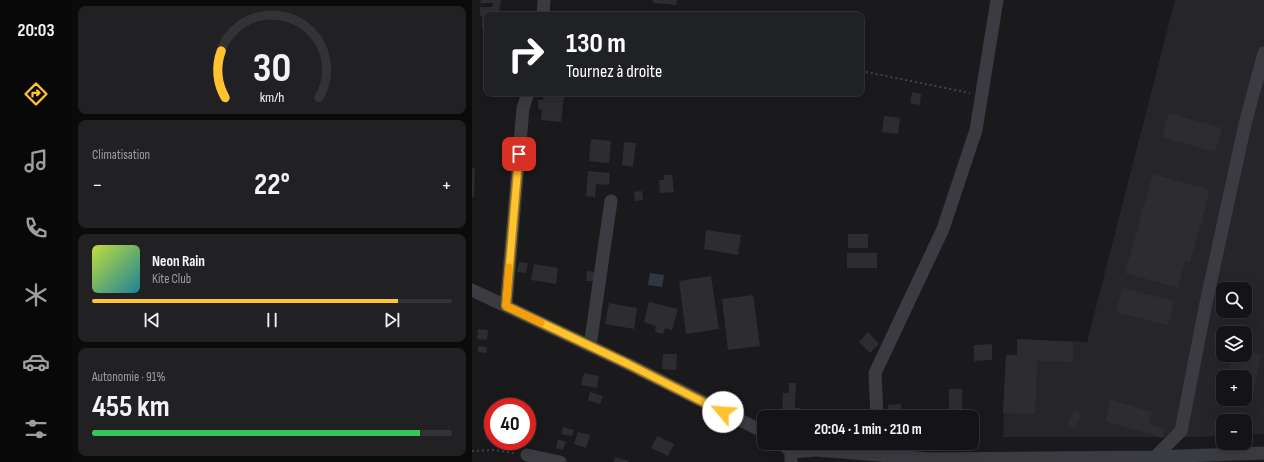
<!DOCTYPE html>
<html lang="fr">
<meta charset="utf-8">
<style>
:root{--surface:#141416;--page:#212123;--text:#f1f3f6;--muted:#9d9ea1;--line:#333335;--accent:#ffc330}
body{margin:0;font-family:"Sofia Sans Condensed",sans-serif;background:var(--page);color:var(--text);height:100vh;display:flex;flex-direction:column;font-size:15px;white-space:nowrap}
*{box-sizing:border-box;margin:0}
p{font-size:13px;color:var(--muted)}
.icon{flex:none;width:22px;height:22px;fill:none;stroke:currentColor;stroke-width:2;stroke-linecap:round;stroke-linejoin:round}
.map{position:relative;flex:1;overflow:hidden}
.drawer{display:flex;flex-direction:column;gap:6px;padding:6px;background:#0b0b0c;width:400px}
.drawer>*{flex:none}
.guide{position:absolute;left:12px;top:12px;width:380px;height:84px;border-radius:8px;box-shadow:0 4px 16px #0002,0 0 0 1px var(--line);background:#202124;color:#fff;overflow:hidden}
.tools{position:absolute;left:744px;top:282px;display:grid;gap:8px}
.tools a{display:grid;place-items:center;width:36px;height:36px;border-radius:8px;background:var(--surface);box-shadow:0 4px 16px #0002,0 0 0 1px var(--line);font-size:20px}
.speed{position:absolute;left:12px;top:398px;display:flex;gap:8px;font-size:20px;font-weight:700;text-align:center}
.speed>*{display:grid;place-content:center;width:52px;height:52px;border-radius:50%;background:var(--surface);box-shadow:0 4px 16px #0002,0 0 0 1px var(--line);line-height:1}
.speed .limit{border:6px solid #d22;background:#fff;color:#111}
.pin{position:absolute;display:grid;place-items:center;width:34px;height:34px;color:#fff;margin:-17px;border-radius:8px;box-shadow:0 2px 6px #0006}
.me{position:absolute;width:44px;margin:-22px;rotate:297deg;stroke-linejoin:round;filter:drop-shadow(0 0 3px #0008)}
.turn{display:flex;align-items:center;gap:14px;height:84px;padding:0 16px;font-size:18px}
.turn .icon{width:52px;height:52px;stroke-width:2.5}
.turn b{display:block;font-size:28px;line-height:34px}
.big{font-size:30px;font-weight:700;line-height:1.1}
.drawer .card{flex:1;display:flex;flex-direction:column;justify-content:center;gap:6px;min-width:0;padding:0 14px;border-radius:8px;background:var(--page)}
.drawer .dial{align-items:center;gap:0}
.dial svg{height:104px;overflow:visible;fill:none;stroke:var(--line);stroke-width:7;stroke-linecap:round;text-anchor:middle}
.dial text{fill:var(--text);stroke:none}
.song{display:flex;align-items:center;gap:12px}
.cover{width:48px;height:48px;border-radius:6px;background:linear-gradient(135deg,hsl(70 70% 55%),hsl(190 70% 35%))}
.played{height:4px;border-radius:2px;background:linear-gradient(90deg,var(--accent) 85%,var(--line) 85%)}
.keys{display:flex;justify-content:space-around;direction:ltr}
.heat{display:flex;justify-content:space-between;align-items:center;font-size:22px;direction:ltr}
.charge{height:6px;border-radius:3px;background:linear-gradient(90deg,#34c759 91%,var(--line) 0)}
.trip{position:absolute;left:285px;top:410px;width:222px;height:40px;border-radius:8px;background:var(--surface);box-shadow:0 4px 16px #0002,0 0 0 1px var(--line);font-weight:700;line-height:40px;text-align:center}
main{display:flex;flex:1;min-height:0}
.tabs{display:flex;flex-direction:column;width:72px;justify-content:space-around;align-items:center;background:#080809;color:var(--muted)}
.tabs .icon{width:28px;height:28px}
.tabs .current{color:var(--accent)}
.tabs b{font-size:18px;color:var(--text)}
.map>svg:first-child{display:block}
</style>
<main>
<nav class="tabs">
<b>20:03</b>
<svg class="icon current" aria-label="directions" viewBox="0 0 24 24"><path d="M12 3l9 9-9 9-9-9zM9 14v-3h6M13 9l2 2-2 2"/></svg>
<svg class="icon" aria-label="music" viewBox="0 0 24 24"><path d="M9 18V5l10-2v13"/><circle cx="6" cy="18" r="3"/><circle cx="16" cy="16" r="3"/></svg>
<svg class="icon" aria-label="phone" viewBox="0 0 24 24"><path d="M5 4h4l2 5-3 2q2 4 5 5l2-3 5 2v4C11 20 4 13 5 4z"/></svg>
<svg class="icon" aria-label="climate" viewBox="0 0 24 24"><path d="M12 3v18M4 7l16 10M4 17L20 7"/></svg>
<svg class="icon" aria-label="car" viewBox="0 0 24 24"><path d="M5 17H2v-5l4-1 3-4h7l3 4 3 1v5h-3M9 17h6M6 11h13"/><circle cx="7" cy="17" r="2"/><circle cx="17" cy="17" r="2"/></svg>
<svg class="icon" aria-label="filters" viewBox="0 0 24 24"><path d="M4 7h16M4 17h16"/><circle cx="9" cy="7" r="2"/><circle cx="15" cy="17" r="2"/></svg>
</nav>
<section class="drawer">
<div class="card dial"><svg viewBox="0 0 100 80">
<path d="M14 69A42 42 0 1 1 86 69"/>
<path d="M14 69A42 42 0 0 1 11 33" stroke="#ffc330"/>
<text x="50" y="56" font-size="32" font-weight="700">30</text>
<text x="50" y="72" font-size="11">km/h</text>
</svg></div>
<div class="card"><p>Climatisation</p>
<div class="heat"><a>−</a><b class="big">22°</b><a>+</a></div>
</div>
<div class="card">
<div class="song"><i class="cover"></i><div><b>Neon Rain</b><p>Kite Club</p></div></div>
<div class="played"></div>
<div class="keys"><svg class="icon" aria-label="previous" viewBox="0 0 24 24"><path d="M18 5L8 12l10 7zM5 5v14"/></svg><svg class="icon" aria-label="pause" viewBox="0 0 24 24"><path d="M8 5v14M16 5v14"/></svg><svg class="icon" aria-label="next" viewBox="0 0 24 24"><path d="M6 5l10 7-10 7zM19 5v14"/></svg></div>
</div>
<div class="card"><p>Autonomie · 91%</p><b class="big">455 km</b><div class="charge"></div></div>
</section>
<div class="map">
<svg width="792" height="462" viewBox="0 0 792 462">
<rect width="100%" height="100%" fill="#1a1a1d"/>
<path fill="#26262a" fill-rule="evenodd" d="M703,0H792V434L773,435V421H751V436L724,437H531L534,355H545V339L615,342ZM751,289H773V311H751ZM751,333H773V355H751ZM751,377H773V399H751Z"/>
<path fill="#2e3943" d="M178,273L192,275L190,287L176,285Z"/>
<path fill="#2d2d31" d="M9,0H29L27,13H22V15H15V30H10V16H8V7H20L21,3H8Z
M181,0H205L204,5L181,3Z
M440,92L449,94L448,105L438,103Z
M72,94L92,96L89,122L69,120L70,110L66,109V100H71Z
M697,113L750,128L743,152L690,137Z
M412,116L428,118L426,134L410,132Z
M119,139L139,141L137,163L117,161Z
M152,142L164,143L161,167L150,165Z
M0,168L3,169L2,197H0Z
M116,171L138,173L137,185L124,184L123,197L114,196Z
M681,174L738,190L718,263L713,261L706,288L653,273Z
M192,175H200L202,192L188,193L187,180H192Z
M170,191L171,200L163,201L162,192Z
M234,230L269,235L266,255L232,249Z
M376,234H396V248H376Z
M375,253H405V268H375Z
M47,262L56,263L54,273L45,272Z
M62,264L86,268L84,284L59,280Z
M115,271L126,272L125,281H114Z
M239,276L247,329L214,334L207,281Z
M650,288L702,301L696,325L644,312Z
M281,295L288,346L256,350L250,299Z
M177,302L206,309L200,330L193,328L191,334L183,332L184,326L172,322Z
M137,303L165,308L162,329L133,324Z
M6,329L16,330L15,340L5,339Z
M396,332L407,344L398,353L387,342Z
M545,339L601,342V362L565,361L563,414L531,413L534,355H545Z
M520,344V360L502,361V345Z
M6,346L15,347L14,353L6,352Z
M773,351L789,354L781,394L773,393V377H756L761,355H773Z
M191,354H205L204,370L190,369Z
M112,373L127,376L125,388L109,385Z
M317,383H324L323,408H328V417H310L311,393H317Z
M477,389H490V417H477Z
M118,392L131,396L128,404L116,400Z
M639,400L680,412L677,424L693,429L691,438L633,421Z
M429,404V417H416V405Z
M602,410L609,413L604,428L596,426Z
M91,427L102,430L100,436L89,434Z
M14,429H21V439H14Z
M106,432L118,435L114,448L102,444Z
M185,436L202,444L196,456L179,448Z
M86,439L94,442L91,450L84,448Z
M143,457L157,461L156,462H142Z"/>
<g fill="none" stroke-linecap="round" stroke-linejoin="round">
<path stroke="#41434a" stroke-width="2" stroke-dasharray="2 3" stroke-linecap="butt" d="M389,71L498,93
M0,451L22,450L42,453"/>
<path stroke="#3b3c42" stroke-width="13" d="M71,15L72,0
M0,290L156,364L292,432
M34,306L51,108L56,93
M118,346L139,201
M405,417L403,373L471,229L504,130L525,0
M310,443L319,452V462
M406,443V455
M319,452L344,450L457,459L683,457L792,453
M55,455L88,462
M683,457L709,431L733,308L773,124L792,53"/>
</g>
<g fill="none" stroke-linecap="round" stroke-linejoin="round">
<defs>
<path id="route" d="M47,154L34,306L156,364L251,412"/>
</defs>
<use href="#route" stroke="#a67f1f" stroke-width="10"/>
<use href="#route" stroke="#ffc330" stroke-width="7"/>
<path stroke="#f59e0b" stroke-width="7" d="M37,267L34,306L69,323"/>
</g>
</svg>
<div class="tools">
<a><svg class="icon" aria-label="search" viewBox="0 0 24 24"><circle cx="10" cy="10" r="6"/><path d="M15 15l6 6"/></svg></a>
<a><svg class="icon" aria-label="layers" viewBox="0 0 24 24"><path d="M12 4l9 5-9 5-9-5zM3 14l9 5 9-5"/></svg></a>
<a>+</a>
<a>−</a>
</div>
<div class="speed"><div class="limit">40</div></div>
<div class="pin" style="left:47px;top:154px;background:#d93025"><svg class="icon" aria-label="arrive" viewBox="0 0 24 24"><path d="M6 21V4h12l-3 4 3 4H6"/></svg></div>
<svg class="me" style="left:251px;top:412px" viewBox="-20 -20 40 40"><circle r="19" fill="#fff"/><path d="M0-13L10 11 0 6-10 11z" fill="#ffc330"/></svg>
<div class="trip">20:04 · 1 min · 210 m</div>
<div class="guide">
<div class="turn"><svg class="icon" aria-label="right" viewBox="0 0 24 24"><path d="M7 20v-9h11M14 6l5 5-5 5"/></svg><div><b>130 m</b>Tournez à droite</div></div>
</div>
</div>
</main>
